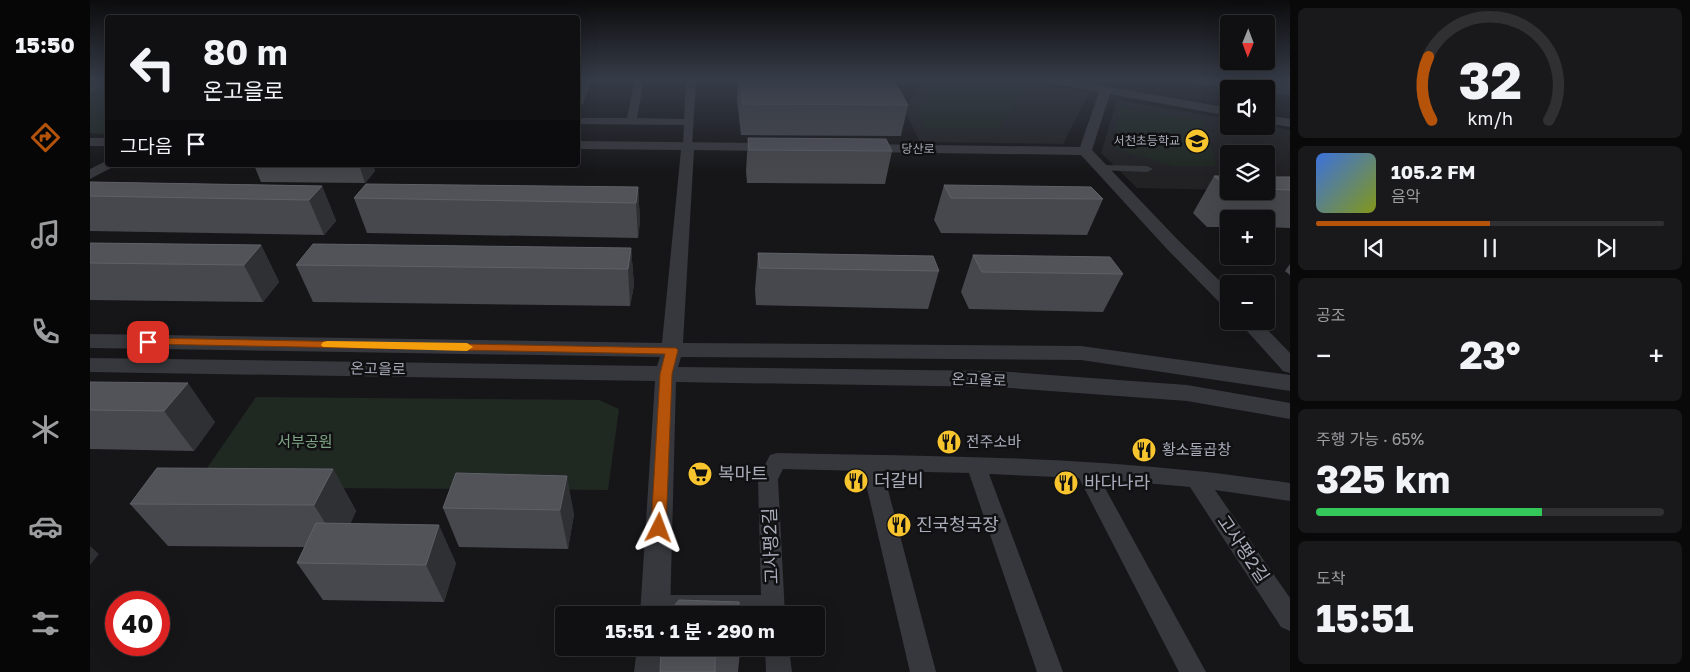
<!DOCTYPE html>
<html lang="ko">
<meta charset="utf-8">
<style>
:root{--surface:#101012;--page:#19191b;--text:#f1f3f6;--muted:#9c9d9f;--line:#303032;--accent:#b45309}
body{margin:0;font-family:"Golos Text","Noto Sans KR",sans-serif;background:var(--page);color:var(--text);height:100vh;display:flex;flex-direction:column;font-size:19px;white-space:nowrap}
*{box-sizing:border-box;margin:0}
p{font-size:16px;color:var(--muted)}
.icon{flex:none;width:28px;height:28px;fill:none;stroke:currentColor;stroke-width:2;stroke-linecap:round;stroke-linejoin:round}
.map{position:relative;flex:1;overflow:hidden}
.panel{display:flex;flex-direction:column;gap:8px;padding:8px;background:#09090a;width:400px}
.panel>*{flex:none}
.top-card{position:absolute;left:15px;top:15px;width:475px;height:152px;border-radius:5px;box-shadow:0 5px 20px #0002,0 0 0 1px var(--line);background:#101012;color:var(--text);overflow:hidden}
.needle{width:32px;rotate:181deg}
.tools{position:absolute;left:1130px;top:15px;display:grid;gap:10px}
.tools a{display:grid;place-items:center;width:55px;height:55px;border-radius:5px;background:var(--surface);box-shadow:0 5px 20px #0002,0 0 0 1px var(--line);font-size:25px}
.speed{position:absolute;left:15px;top:591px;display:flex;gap:10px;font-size:25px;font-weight:700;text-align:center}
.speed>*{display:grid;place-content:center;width:65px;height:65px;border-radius:50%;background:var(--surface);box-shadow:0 5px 20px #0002,0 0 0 1px var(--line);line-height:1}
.speed .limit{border:8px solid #d22;background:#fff;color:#111}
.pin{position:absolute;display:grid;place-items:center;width:42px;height:42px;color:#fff;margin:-21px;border-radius:10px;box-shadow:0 2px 8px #0006}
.me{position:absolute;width:55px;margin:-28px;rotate:3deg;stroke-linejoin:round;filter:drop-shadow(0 0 4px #0008)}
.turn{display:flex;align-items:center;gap:18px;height:105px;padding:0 15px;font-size:22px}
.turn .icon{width:65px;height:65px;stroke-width:2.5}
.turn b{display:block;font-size:35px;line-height:42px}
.then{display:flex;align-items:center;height:48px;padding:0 15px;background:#0003;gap:10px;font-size:19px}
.big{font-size:38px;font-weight:700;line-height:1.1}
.panel .card{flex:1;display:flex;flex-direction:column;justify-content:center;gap:8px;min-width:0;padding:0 18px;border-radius:8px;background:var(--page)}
.panel .dial{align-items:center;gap:0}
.dial svg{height:130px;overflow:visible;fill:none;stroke:var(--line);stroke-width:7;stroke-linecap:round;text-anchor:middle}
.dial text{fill:var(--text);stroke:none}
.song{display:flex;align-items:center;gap:15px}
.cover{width:60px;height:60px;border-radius:8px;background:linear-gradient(135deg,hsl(220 70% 55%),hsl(70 70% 35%))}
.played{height:5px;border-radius:2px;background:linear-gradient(90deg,var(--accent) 50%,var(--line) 50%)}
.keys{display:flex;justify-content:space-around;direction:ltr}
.heat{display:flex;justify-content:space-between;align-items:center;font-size:28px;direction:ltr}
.charge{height:8px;border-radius:4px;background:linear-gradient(90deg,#34c759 65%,var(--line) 0)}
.trip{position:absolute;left:465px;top:606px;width:270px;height:50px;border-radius:5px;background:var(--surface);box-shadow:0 5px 20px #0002,0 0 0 1px var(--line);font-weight:700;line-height:50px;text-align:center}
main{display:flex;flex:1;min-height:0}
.menu{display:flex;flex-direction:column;width:90px;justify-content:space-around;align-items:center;background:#060607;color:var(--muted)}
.menu .icon{width:35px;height:35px}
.menu .selected{color:var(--accent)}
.menu b{font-size:22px;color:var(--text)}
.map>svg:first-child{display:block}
</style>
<main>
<nav class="menu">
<b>15:50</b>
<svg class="icon selected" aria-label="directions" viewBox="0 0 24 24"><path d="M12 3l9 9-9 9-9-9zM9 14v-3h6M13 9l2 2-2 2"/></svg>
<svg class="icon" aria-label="music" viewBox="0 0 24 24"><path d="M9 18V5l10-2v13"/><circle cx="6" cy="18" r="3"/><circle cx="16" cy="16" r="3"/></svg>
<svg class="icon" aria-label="phone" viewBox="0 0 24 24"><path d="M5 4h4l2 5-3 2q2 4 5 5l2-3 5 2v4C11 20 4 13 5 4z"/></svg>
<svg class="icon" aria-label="climate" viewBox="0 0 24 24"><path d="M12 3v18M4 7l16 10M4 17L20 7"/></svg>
<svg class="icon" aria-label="car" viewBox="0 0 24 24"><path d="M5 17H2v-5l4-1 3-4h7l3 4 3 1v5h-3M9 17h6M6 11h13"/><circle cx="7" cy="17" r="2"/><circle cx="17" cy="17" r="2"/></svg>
<svg class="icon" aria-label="filters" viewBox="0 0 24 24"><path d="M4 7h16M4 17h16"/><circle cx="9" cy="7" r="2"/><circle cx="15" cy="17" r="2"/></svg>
</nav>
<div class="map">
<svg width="1200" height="672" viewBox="0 0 1200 672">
<rect width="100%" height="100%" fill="#161618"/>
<path fill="#222225" d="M835,79H928L999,93L973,144L830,142L814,109Z
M1027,100L1139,119V126L1176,125L1200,130V192L1176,191V154H1139V190L1047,188L1011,153Z"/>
<path fill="#202822" d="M851,79H902L934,86L910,127H835L827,111Z
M17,84V134L0,133V94Z
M1030,107L1114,121L1126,166H1083L1024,148Z
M166,397L509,400L529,409L518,490L104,487Z"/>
<path fill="#2c343d" d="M1082,79H1200V95L1176,93V89H1142Z"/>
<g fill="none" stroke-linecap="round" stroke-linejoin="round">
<path fill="#37383d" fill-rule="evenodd" d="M13,79H18V84L0,93V86Z
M493,79H502L493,104L488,107V93Z
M545,79H554L547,118L594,119L596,79H606L602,148L598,149L593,146L594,125L488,124V118H537Z
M1012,165L1057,166L1063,169L1057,172L1008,170L1006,168Z
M687,453C827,456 967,456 1106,471C1138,474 1169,479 1200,483V501L1125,490L1200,598V631L1191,627L1100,487L1010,479L1116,672H1089L989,478L899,474L973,672H947L879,473L793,471L846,672H820L773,471L693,469L688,479L695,615L558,614L554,606L558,598L566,595H671L668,479L680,455Z
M675,648H699L702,672H676Z"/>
<path fill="#37383d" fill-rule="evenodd" d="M948,79H974L1139,108V116L1020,94L1002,150L1088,240L1139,290V307L1132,305L1076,248L991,155L773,152L766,148L773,144L990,147L1009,92L953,82Z
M1176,115L1200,119V127L1176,123Z
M0,138H18V146H0Z
M488,141L684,143L691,147L684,151L604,150L593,343L991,346L1200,375V391L991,360L591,357L588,367L906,371L1097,385L1200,403V419L1097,401L906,387L586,382L580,615H550L565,381L0,372V358L567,366L570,357L0,348V334L572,343L591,150L488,149Z
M18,160V165H24L23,167L0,179V169Z
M1148,321H1169L1200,353V373L1193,371Z
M547,648H577L576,672H544Z"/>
</g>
<path fill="#47484d" d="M648,79H805V82L818,105L811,136L651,135L647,99Z
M658,138L802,151L795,184L657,183L656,171Z
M164,165H283L285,171L275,183L171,182Z
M1124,176H1139V191H1176V177H1200V228L1176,227V219H1139V227H1117L1103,213Z
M0,182L232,186L246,221L234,235L0,231Z
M854,185L1013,199L997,235L851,233L844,220Z
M548,187L550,221L548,238L277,233L264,198Z
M0,243L171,245L189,282L173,302L0,300Z
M541,248L544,285L540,306L223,302L206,265Z
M668,253L849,271L838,309L666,305L665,290Z
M883,255L1033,274L1013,312L879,309L871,292Z
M1200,264V275L1195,271Z
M0,382L125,422L104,451L0,449Z
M243,469L266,511L260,524L366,563L354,602L233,600L207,563L215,547L78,546L40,504Z
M366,473L484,514L478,549L369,547L353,508Z
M577,650L650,652L648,672H570Z"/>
<path fill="#2f3033" d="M269,165H283L285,171L275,183Z
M232,186L246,221L234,235L219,200Z
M548,187L550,221L548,238L546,203Z
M171,245L189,282L173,302L154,265Z
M541,248L544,285L540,306L538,269Z
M98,383L125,422L104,451L74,411Z
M243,469L266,511L250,547L224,505Z
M477,476L484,514L478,549L470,510Z
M349,525L366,563L354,602L336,565Z
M0,546L9,554L0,565Z"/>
<path fill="#525359" stroke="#5f6168" d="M650,79H803L818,105L653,104Z
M658,138L796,139L802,151L659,150Z
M1124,176H1139V188Z
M1176,177H1200V190L1176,189Z
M0,182L232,186L219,200L0,196Z
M276,184L548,187L546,203L264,198Z
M854,185L1001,187L1013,199L861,198Z
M0,243L171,245L154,265L0,263Z
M223,244L541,248L538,269L206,265Z
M668,253L843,256L849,271L670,268Z
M883,255L1020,257L1033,274L892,272Z
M0,382L98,383L74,411L0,410Z
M67,468L243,469L224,505L40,504Z
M366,473L477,476L470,510L353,508Z
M226,523L349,525L336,565L207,563Z
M589,600L649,602V615H577Z
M577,648H650V652L625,651V672H570L571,651L577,650Z"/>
<linearGradient id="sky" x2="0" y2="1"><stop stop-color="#0c0c0d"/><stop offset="0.46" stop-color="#363c48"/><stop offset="1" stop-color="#363c48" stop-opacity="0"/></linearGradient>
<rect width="1200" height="173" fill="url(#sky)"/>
<path fill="#b45309" stroke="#753606" d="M58,338L586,348L588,350L582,374L576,528L574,533L569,535L564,533L561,528L570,374L575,354L54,344L53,342L54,339Z"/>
<path fill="#f59e0b" d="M237,341L377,343L383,347L377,351L233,347L231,345L233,342Z"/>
<defs>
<symbol id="school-disc" viewBox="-11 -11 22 22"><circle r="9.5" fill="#f8c52e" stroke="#111113"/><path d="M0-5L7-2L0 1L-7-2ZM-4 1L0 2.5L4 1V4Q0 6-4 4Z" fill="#111"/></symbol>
<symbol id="restaurant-disc" viewBox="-11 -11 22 22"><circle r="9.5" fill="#f8c52e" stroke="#111113"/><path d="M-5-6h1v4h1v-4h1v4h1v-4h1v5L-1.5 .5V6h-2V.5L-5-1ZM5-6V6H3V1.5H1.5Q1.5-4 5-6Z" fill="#111"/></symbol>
<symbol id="supermarket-disc" viewBox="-11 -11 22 22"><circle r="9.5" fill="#f8c52e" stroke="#111113"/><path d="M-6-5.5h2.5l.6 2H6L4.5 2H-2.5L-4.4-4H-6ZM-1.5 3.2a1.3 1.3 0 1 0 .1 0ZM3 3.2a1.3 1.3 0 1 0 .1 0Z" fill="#111"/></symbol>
</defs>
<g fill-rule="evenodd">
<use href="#school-disc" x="1093" y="127" width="28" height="28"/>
<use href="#restaurant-disc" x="845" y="428" width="28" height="28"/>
<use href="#restaurant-disc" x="1040" y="436" width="28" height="28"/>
<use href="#supermarket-disc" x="596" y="460" width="28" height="28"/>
<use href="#restaurant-disc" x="752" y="467" width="28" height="28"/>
<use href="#restaurant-disc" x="962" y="469" width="28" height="28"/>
<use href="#restaurant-disc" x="795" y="511" width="28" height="28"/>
</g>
<g text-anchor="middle" stroke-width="5" stroke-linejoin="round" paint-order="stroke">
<g font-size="12" fill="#a8acb9" stroke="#111113" text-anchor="end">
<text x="1090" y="145">서천초등학교</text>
</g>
<g font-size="12" fill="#a8acb9" stroke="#111113">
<text transform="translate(828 149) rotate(1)" y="4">당산로</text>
</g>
<g font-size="15" fill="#a8acb9" stroke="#111113">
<text transform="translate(288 369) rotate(1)" y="5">온고을로</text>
<text transform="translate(889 380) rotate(2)" y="5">온고을로</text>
</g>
<g font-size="15" fill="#7ea484" stroke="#111113">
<text x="215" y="447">서부공원</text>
</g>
<g font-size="15" fill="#a8acb9" stroke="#111113" text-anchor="start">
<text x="876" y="447">전주소바</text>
<text x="1072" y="455">황소돌곱창</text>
</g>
<g font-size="18" fill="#a8acb9" stroke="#111113" text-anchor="start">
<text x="628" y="480">복마트</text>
<text x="784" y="487">더갈비</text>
<text x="994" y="489">바다나라</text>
<text x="826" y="531">진국청국장</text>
</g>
<g font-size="18" fill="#a8acb9" stroke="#111113">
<text transform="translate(681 546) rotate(-92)" y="6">고사평2길</text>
<text transform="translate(1153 549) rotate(56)" y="6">고사평2길</text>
</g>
</g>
</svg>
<div class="tools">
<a><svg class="needle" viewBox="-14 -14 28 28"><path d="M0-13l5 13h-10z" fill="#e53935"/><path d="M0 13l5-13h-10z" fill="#9c9d9f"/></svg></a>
<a><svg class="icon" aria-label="sound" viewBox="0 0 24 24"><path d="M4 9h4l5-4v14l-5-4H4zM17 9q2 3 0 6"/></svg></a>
<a><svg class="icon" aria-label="layers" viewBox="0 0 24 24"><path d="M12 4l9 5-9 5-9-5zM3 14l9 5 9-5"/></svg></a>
<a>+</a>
<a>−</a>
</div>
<div class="speed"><div class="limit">40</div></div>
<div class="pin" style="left:58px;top:342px;background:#d93025"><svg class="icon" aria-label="arrive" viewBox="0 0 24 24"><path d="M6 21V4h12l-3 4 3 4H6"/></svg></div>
<svg class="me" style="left:569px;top:528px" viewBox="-20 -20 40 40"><path d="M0-17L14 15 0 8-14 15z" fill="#b45309" stroke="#fff" stroke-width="4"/></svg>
<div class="trip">15:51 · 1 분 · 290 m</div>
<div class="top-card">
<div class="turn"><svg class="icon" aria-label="left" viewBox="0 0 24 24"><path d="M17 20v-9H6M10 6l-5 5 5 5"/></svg><div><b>80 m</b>온고을로</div></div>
<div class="then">그다음<svg class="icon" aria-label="arrive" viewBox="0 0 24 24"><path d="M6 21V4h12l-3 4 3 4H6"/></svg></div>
</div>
</div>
<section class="panel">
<div class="card dial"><svg viewBox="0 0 100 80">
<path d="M14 69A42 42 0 1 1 86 69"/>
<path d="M14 69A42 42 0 0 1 12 30" stroke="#b45309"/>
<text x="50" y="56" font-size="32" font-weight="700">32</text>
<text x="50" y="72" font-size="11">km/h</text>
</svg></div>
<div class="card">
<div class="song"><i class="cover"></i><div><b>105.2 FM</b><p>음악</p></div></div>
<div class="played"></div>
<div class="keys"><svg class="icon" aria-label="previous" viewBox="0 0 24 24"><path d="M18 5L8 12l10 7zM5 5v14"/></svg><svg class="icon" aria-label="pause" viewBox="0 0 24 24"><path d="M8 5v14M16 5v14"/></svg><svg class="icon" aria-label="next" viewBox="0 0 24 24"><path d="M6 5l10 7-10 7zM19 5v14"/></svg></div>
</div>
<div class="card"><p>공조</p>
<div class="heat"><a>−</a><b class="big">23°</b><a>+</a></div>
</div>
<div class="card"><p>주행 가능 · 65%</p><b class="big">325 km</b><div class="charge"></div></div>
<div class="card"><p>도착</p><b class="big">15:51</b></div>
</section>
</main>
